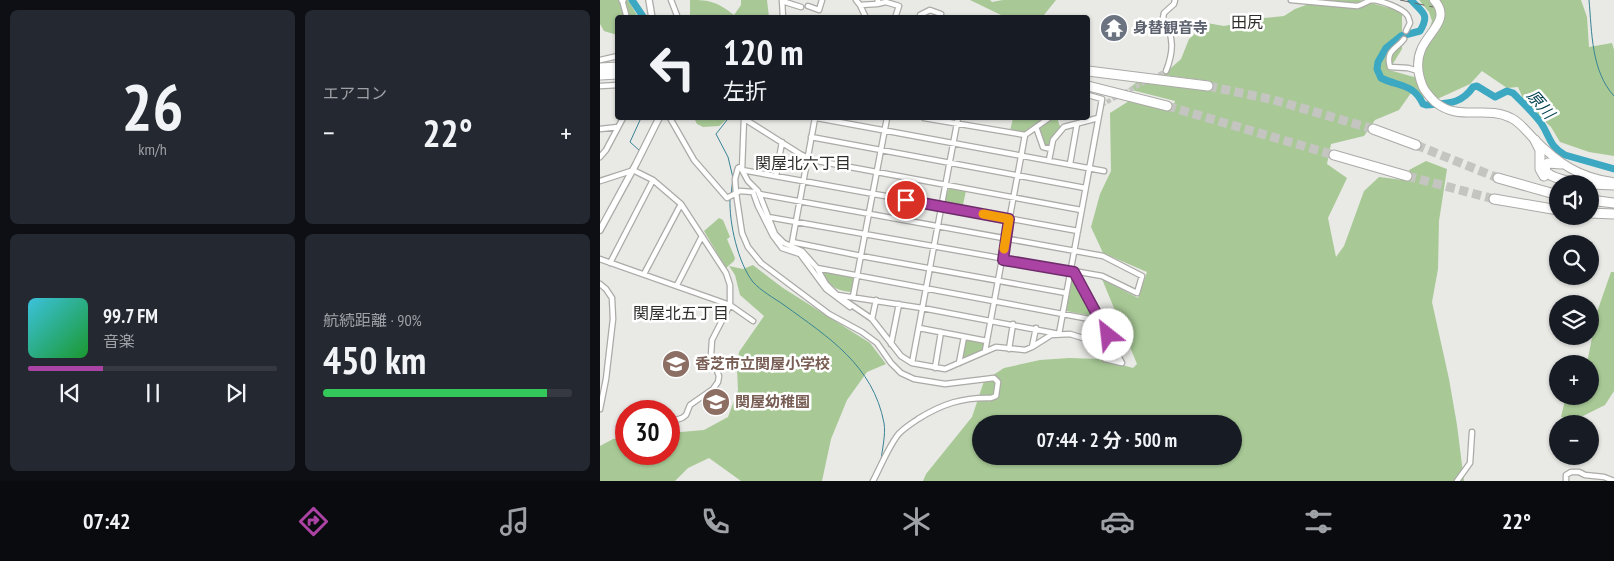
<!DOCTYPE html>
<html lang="ja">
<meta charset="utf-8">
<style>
:root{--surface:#171b24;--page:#242831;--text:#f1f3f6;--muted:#9ea1a6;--line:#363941;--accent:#ab43a5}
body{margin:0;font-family:"PT Sans Narrow","Noto Sans JP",sans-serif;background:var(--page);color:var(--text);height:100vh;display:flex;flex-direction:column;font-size:19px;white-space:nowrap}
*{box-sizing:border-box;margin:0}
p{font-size:16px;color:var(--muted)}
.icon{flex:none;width:28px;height:28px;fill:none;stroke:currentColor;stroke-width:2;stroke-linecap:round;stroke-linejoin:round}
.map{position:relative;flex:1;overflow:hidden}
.side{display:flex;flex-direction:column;gap:10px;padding:10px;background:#0d0f14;width:600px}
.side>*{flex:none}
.hud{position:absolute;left:15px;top:15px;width:475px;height:105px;border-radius:5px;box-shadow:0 1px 4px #0004;background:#171b24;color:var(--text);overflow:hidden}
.fabs{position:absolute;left:949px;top:175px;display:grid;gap:10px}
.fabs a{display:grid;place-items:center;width:50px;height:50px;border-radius:50%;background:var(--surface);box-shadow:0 1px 4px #0004;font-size:25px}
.speed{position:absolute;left:15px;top:400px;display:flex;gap:10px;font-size:25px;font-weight:700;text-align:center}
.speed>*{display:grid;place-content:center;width:65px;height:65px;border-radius:50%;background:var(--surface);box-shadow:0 1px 4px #0004;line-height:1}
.speed .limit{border:8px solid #d22;background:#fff;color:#111}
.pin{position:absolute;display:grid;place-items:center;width:42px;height:42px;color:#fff;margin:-21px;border:2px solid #fff;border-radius:50%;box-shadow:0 1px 5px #0007}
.me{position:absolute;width:55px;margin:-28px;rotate:331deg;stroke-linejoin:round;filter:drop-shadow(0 0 4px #0008)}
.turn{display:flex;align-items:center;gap:18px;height:105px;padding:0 25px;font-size:22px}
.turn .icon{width:65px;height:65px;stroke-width:2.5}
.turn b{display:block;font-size:35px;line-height:42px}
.big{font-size:38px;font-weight:700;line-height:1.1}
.side .card{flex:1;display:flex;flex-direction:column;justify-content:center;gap:8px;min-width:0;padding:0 18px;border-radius:8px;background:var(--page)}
.side .dial{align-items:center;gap:0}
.dial b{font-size:65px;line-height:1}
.song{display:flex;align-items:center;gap:15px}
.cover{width:60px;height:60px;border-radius:8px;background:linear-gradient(135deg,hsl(190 70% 55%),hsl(130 70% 35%))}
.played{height:5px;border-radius:2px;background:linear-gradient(90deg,var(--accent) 30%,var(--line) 30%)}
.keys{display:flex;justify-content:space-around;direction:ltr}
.heat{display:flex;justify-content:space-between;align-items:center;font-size:28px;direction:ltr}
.charge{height:8px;border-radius:4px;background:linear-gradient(90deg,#34c759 90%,var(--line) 0)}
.side .tiles{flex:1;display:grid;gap:10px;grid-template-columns:repeat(2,1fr)}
.trip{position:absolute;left:372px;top:415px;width:270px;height:50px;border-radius:25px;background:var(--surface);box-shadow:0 1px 4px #0004;font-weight:700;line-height:50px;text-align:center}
.tab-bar{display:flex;height:80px;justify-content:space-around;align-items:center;background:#090b0e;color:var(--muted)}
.tab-bar .icon{width:35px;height:35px}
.tab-bar .on{color:var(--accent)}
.tab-bar b{font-size:22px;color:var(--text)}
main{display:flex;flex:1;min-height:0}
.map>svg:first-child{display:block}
</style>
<main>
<section class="side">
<div class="tiles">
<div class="card dial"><b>26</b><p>km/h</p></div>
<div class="card"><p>エアコン</p>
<div class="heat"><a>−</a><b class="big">22°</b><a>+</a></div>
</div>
<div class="card">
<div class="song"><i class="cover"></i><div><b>99.7 FM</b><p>音楽</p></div></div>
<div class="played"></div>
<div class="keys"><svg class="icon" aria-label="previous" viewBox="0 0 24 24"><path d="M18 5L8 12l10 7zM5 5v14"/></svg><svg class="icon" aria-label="pause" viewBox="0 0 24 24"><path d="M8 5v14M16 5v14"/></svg><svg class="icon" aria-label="next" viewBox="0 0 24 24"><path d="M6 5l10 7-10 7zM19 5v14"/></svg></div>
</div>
<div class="card"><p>航続距離 · 90%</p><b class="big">450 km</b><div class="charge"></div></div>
</div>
</section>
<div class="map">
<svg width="1014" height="481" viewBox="0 0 1014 481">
<rect width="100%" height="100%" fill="#e9e9e6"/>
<path fill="#a8c996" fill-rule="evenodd" d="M0,0H28L38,17L18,18L17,35L4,31L0,24Z
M90,0C111,0 117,2 134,15L141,5V0H167L169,17H90Z
M370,0H390L392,2L403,0H456L444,15L433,17L400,18L401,15Z
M720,0H760L804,12L802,15V49L789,70L814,77L832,21L829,12L819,0H981L987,17L989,47L1012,43L1014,50V156L989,152L960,142L951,127L925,103L918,87L907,88L882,71L870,84L833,101L811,93L799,110L775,120L764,136L731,144L727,164L747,178L728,218L736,257L744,246L764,191L779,177L812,181L809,170L826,161L847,169L839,221L838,269L832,302L849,379L857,425L864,481H323L326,474L372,417L384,381L404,368L440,360L469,358L501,359L533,368L537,364L502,279L538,298L547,272L503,253L491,227L500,194L511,171L510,113L529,101L572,111L575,101L528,89L537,82L609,91L610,81L563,75L581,59L589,39L607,23L624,26L664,18L684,16L695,9ZM381,424H634V456H381Z
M94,118H122L126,120L119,126L103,127L97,124Z
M413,118H436L444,119L425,133L410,131Z
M451,118H457L461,129L450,147L444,146L437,127Z
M349,188L366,191L362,209L347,206L344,202Z
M119,218L123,220L130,237L127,239L135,258L134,261L126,268L104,231Z
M153,265L183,288L270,343L286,364L267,372L247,400L231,439L222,481H141L109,458L88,468L75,481H0V446L13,439L26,438V454H69V433L104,430L128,417L138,390L137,369L139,352L164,316L140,295L135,275L129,266L143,269Z
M225,271L256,277L252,292C237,291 231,287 223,274Z
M1011,272H1014V391L1005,405L975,420L961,417L966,396H990V364H985L988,358L997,312Z
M472,279H475L495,315L493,316L466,311Z
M368,338L384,342V350L362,360L366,340Z"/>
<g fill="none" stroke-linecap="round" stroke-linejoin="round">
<path stroke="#388395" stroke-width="1" d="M989,0C992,32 991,71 1014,96
M123,118L127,120L116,134L128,157L133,178L131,195
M40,151L30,142L41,118
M130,199C129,223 138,263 153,282C161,291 174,298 184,305C228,337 273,365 284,423C286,435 282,449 281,461"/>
<path stroke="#3ca8c2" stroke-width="7" d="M32,0L44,18
M811,0C823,13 830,14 820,31L801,36L786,48L778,62L777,69L781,78C799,87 813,83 823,104L826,105C846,103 861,105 873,87L877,86L895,97L907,91L913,93C922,102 933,112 941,123C950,136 949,146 965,155L1014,169"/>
<path stroke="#c4c4c1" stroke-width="4.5" stroke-dasharray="4.5 2" stroke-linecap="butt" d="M501,105L566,71"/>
<path stroke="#c4c4c1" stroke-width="9" stroke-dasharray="9 4.5" stroke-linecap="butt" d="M608,86L674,100L773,129
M567,106L734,155
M816,145L898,178
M807,176L894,199"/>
<defs>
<path id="minor" d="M22,0L27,18
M71,0L78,18
M182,0L183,18
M256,0L260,5L277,4L278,0
M691,0L757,6C762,5 766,2 771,0C780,0 802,8 807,15C809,17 809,20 810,23L806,31
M182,1L201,7
M277,4L286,2L299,6L295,18
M260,5L266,18
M208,6L219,10L222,0
M320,18V15L330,10L341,14
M804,39C797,49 785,50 790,67L808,68L818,71
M0,60L18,56
M566,71C574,51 574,36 563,18L564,13L574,4L575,0
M0,86L18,85
M70,118L94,160L127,198L140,191L153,192L158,206L173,236L182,248L200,254L226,289L250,307
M143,118L200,154L212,160L481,210
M144,118L142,170L148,181L158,191L175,234L184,243L202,251L217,268L226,284L237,295L272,319L301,356L312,363L345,369L396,347L425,350L432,347
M217,118L504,171
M324,118L425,135
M436,127L443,147L451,149
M0,129L18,127
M211,137L485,188
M0,157L6,150L23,118
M449,160L453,140L464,127L498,118
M470,164L477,124
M142,166L138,168L135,179L136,193L142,233L148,247L161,263L229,314L262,332L277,343L291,363L301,373L314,379L345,384L394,378L398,382L396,396L391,398C363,397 342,404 318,419C311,424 302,429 297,436C287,450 281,466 273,481
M142,170L478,231
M176,176L182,142
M0,181L31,171
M159,194L503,256L542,276L537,293L502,276L168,217
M192,242L261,256L466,293
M192,243L215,118
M0,259L130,305V285L126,273L81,204L53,180L33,170
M10,263L53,180
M217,268L500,321
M44,274L81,204
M0,284L6,289L12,298L13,319L6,379L0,409
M77,285L102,236
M237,295L322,308L459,334L502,99L488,95
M253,297L287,118
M272,319L276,300
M319,328L387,341
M436,328L432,347L451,335L470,334L486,339L505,359L522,363L474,272
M291,344L299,304
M409,349L413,324
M385,351L425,135L449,118
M312,363L358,118
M359,363L364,337
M335,368L341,332
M69,422L82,418L86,415L90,405L113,389L118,382L119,376L111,355L112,340L130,305L153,321
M857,481L870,463L872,432
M966,481V475L971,472H979L985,475L1004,477L1014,481"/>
<path id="tertiary" d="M22,0H23
M49,0L52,18
M0,230L36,164L59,118"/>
<path id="trunk" d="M834,0C852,19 828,32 821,50C816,62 818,75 823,87C826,93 830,97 835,102C859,122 886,105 911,118C920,122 927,132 934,139C958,163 978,177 1012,182"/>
<path id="motorway" d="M0,68L18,67
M488,71L608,86
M0,75L18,74
M488,86L567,106
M773,129L816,145
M935,140L940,150V169L944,176
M734,155L807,176
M961,164L948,163L945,168L946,172C958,183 997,185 1014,185
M898,178L958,195
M894,199L958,210
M990,200L1014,203
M990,213L1014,214"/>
</defs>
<use href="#minor" stroke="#abaaa7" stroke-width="7"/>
<use href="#tertiary" stroke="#abaaa7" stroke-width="8"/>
<use href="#trunk" stroke="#abaaa7" stroke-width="10"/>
<use href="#motorway" stroke="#abaaa7" stroke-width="11"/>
<use href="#minor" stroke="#fff" stroke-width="4.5"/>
<use href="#tertiary" stroke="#fff" stroke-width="5.5"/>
<use href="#trunk" stroke="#fff" stroke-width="8"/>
<use href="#motorway" stroke="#fff" stroke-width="9"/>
<path stroke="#696968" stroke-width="1" stroke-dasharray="10 5" stroke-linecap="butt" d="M800,0L833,7"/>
</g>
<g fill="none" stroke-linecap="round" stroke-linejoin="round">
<defs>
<path id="route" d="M306,200L409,219L403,260L474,272L508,335"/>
</defs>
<use href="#route" stroke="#6f2c6b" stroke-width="12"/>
<use href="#route" stroke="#ab43a5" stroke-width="9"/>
<path stroke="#f59e0b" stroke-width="9" d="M383,214L409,219L404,249"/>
</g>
<defs>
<symbol id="temple-disc" viewBox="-11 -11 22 22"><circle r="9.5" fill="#6b7280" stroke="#fff"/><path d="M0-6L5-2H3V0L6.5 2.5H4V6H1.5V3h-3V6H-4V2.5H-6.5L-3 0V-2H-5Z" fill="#fff"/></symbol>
<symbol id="school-disc" viewBox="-11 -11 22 22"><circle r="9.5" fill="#8d6e63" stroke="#fff"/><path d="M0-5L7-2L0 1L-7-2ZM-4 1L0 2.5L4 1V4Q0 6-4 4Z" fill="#fff"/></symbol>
</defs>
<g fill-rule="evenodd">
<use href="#temple-disc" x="498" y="12" width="32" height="32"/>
<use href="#school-disc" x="60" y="348" width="32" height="32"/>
<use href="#school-disc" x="100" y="386" width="32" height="32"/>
</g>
<g text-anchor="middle" stroke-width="5" stroke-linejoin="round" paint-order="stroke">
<g font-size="15" font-weight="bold" fill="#5b616d" stroke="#fff" text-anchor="start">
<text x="533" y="33">身替観音寺</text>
</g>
<g font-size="15" font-weight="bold" fill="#785e54" stroke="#fff" text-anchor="start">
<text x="95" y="369">香芝市立関屋小学校</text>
<text x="135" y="407">関屋幼稚園</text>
</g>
<g font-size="16" fill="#2e2e2d" stroke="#fff">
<text x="647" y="28">田尻</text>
<text x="203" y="169">関屋北六丁目</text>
<text x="81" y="319">関屋北五丁目</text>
</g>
<g font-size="16" font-style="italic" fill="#00414f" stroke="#fff">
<text transform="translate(941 104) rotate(49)" y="6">原川</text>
</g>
</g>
</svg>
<div class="fabs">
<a><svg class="icon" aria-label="sound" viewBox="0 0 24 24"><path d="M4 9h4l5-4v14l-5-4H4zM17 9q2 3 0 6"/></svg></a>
<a><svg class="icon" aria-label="search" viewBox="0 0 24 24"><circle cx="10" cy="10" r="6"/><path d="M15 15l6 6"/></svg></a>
<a><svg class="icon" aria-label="layers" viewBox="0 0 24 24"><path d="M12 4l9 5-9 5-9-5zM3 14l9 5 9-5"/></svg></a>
<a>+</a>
<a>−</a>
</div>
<div class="speed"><div class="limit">30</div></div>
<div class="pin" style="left:306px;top:200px;background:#d93025"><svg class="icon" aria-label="arrive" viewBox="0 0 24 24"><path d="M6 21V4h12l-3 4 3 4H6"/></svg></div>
<svg class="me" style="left:508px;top:335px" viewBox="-20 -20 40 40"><circle r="19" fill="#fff"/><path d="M0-13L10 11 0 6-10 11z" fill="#ab43a5"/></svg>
<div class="trip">07:44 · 2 分 · 500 m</div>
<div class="hud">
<div class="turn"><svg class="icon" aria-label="left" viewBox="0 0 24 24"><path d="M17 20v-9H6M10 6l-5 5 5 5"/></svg><div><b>120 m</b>左折</div></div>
</div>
</div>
</main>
<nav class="tab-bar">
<b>07:42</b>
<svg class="icon on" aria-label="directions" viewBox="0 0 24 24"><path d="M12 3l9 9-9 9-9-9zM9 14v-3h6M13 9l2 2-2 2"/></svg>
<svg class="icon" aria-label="music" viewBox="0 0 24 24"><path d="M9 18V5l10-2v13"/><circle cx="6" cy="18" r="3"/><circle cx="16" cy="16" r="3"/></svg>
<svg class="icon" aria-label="phone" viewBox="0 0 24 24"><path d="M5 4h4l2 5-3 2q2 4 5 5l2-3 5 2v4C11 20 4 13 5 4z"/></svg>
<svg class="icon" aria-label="climate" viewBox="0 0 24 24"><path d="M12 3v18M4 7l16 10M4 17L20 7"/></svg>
<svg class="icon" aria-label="car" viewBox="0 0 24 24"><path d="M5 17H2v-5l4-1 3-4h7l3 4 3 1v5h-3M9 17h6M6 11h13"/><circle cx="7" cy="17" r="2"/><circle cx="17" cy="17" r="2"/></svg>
<svg class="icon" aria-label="filters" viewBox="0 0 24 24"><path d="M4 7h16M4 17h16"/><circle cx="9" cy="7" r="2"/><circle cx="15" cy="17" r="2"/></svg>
<b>22°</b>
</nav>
